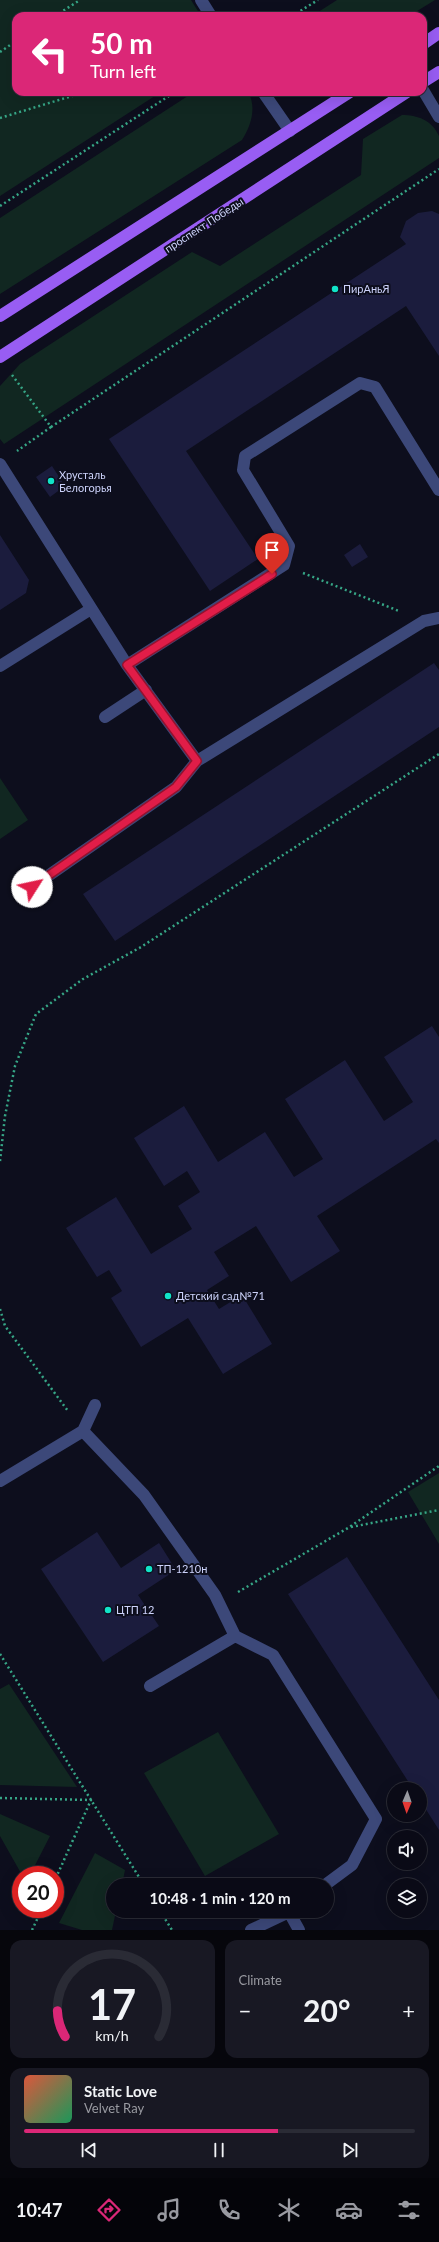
<!DOCTYPE html>
<meta charset="utf-8">
<style>
:root{--surface:#0a0a16;--page:#181823;--text:#f1f3f6;--muted:#999aa1;--line:#2a2b35;--accent:#db2777}
body{margin:0;font-family:Lato,sans-serif;background:var(--page);color:var(--text);height:100vh;display:flex;flex-direction:column;font-size:15px;white-space:nowrap}
*{box-sizing:border-box;margin:0}
p{font-size:13px;color:var(--muted)}
.icon{flex:none;width:22px;height:22px;fill:none;stroke:currentColor;stroke-width:2;stroke-linecap:round;stroke-linejoin:round}
.map{position:relative;height:1930px;overflow:hidden}
.panel{display:flex;flex-direction:column;gap:10px;padding:10px;background:#06060c;flex:1}
.panel>*{flex:none}
.banner{position:absolute;left:12px;top:12px;width:415px;height:84px;border-radius:12px;box-shadow:0 4px 16px #0002,0 0 0 1px var(--line);background:#db2777;color:#fff;overflow:hidden}
.needle{width:26px;rotate:182deg}
.fabs{position:absolute;left:387px;top:1782px;display:grid;gap:8px}
.fabs a{display:grid;place-items:center;width:40px;height:40px;border-radius:50%;background:var(--surface);box-shadow:0 4px 16px #0002,0 0 0 1px var(--line);font-size:20px}
.speed{position:absolute;left:12px;top:1866px;display:flex;gap:8px;font-size:20px;font-weight:700;text-align:center}
.speed>*{display:grid;place-content:center;width:52px;height:52px;border-radius:50%;background:var(--surface);box-shadow:0 4px 16px #0002,0 0 0 1px var(--line);line-height:1}
.speed .limit{border:6px solid #d22;background:#fff;color:#111}
.pin{position:absolute;display:grid;place-items:center;width:34px;height:34px;color:#fff;margin:-41px -17px;border-radius:50% 50% 50% 0;rotate:-45deg;box-shadow:0 0 4px #0007}
.pin .icon{rotate:45deg}
.me{position:absolute;width:44px;margin:-22px;rotate:55deg;stroke-linejoin:round;filter:drop-shadow(0 0 3px #0008)}
.turn{display:flex;align-items:center;gap:14px;height:84px;padding:0 12px;font-size:18px}
.turn .icon{width:52px;height:52px;stroke-width:2.5}
.turn b{display:block;font-size:28px;line-height:34px}
.big{font-size:30px;font-weight:700;line-height:1.1}
.panel .tile{flex:1;display:flex;flex-direction:column;justify-content:center;gap:6px;min-width:0;padding:0 14px;border-radius:12px;background:var(--page)}
.panel .dial{align-items:center;gap:0}
.dial svg{height:104px;overflow:visible;fill:none;stroke:var(--line);stroke-width:7;stroke-linecap:round;text-anchor:middle}
.dial text{fill:var(--text);stroke:none}
.song{display:flex;align-items:center;gap:12px}
.cover{width:48px;height:48px;border-radius:6px;background:linear-gradient(135deg,hsl(10 70% 55%),hsl(150 70% 35%))}
.played{height:4px;border-radius:2px;background:linear-gradient(90deg,var(--accent) 65%,var(--line) 65%)}
.keys{display:flex;justify-content:space-around;direction:ltr}
.heat{display:flex;justify-content:space-between;align-items:center;font-size:22px;direction:ltr}
.panel .tiles{flex:1;display:grid;gap:10px;grid-template-columns:1fr 1fr}
.tile:last-child{grid-column:span 2}
.trip{position:absolute;left:106px;top:1878px;width:228px;height:40px;border-radius:20px;background:var(--surface);box-shadow:0 4px 16px #0002,0 0 0 1px var(--line);font-weight:700;line-height:40px;text-align:center}
.dock{display:flex;height:64px;justify-content:space-around;align-items:center;background:#040409;color:var(--muted)}
.dock .icon{width:28px;height:28px}
.dock .selected{color:var(--accent)}
.dock b{font-size:18px;color:var(--text)}
.map>svg:first-child{display:block}
</style>
<div class="map">
<svg width="439" height="1930" viewBox="0 0 439 1930">
<rect width="100%" height="100%" fill="#0d0e1d"/>
<path fill="#112721" d="M0,0H191L201,16H16V92H161L0,196Z
M337,0H435L409,16H312Z
M194,92H248C257,107 251,126 242,140L0,294V218Z
M402,115C417,115 432,120 439,136C439,142 439,152 439,158L4,444L0,439V386L20,364L192,252L220,266L361,175L363,139Z
M0,778L28,820L0,839Z
M439,1473V1544L408,1492Z
M9,1684L77,1787L0,1785V1689Z
M218,1732L279,1834L205,1876L144,1773Z
M0,1814L50,1836L30,1875H22L0,1836Z
M95,1853L125,1870L122,1885H113V1911H116L112,1930H82L59,1923Z"/>
<path fill="#1b1c3d" d="M432,211L439,214V356L406,306L186,451L258,559L210,591L109,439L406,244L400,237L406,221L418,213Z
M52,466L65,486L50,497L36,477Z
M0,535L29,580L26,593L0,610Z
M360,544L368,557L352,567L344,555Z
M434,663L439,670V727L115,941L83,894Z
M432,1026L439,1037V1143L436,1139L317,1216L340,1251L291,1282L256,1226L214,1252L229,1276L207,1290L219,1309L242,1295L272,1344L223,1374L188,1318L141,1347L111,1298L122,1291L109,1270L97,1277L66,1228L116,1197L151,1254L192,1229L178,1206L200,1192L187,1171L164,1186L134,1138L184,1106L218,1162L265,1132L294,1177L323,1159L285,1099L345,1060L384,1121L413,1102L384,1057Z
M97,1532L121,1568L159,1543L176,1570L138,1595L159,1626L103,1662L41,1569Z
M347,1557L439,1700V1830L420,1800V1789H413L288,1594Z"/>
<g fill="none" stroke-linecap="round" stroke-linejoin="round">
<path stroke="#36a686" stroke-width="2.5" stroke-dasharray="2 3" stroke-linecap="butt" d="M55,16L80,0
M292,16L318,0
M0,52L16,41
M0,118L85,92
M0,206L175,92
M12,375L51,427L17,451
M51,427L439,169
M303,573L399,611
M0,1161L5,1116L15,1066L36,1014L83,979L141,947L439,754
M0,1309L5,1326L68,1411
M351,1527L439,1510
M238,1592L348,1528L439,1466
M0,1654L144,1885
M0,1798L91,1800L55,1880
M160,1911L172,1930
M32,1930L42,1909"/>
<path stroke="#3c4879" stroke-width="12" d="M201,0L211,16
M423,90L439,117
M263,92L290,131
M0,464L127,665L197,761
M127,665L284,565L289,546L243,470L245,456L360,383L375,387L439,490
M0,666L91,609
M105,717L146,690
M32,887L176,787L197,761L424,621L439,618
M83,1431L95,1405
M0,1481L83,1431L144,1495L215,1595L235,1636L273,1655L376,1819L352,1865L325,1885
M150,1686L235,1636
M289,1912L299,1930
M251,1930L291,1911"/>
<path stroke="#985df3" stroke-width="12" d="M423,44L439,33
M423,82L439,72
M0,316L350,92
M0,357L407,92"/>
</g>
<g fill="none" stroke-linecap="round" stroke-linejoin="round">
<defs>
<path id="route" d="M32,887L176,787L197,761L127,665L272,574"/>
</defs>
<use href="#route" stroke="#92132f" stroke-width="10"/>
<use href="#route" stroke="#e11d48" stroke-width="7"/>
</g>
<g fill="#11e3c8" stroke="#0d0e1d" stroke-width="1.5">
<circle cx="335" cy="289" r="4"/>
<circle cx="51" cy="481" r="4"/>
<circle cx="168" cy="1296" r="4"/>
<circle cx="149" cy="1569" r="4"/>
<circle cx="108" cy="1610" r="4"/>
</g>
<g text-anchor="middle" stroke-width="4" stroke-linejoin="round" paint-order="stroke">
<g font-size="11" fill="#cdd3fb" stroke="#0d0e1d">
<text transform="translate(204 225) rotate(-33)" y="4">проспект Победы</text>
</g>
<g font-size="11" fill="#cdd3fb" stroke="#0d0e1d" text-anchor="start">
<text x="343" y="293">ПирАньЯ</text>
<text x="59" y="479">Хрусталь<tspan x="59" dy="13">Белогорья</tspan></text>
<text x="176" y="1300">Детский сад№71</text>
<text x="157" y="1573">ТП-1210н</text>
<text x="116" y="1614">ЦТП 12</text>
</g>
</g>
</svg>
<div class="fabs">
<a><svg class="needle" viewBox="-14 -14 28 28"><path d="M0-13l5 13h-10z" fill="#e53935"/><path d="M0 13l5-13h-10z" fill="#999aa1"/></svg></a>
<a><svg class="icon" aria-label="sound" viewBox="0 0 24 24"><path d="M4 9h4l5-4v14l-5-4H4zM17 9q2 3 0 6"/></svg></a>
<a><svg class="icon" aria-label="layers" viewBox="0 0 24 24"><path d="M12 4l9 5-9 5-9-5zM3 14l9 5 9-5"/></svg></a>
</div>
<div class="speed"><div class="limit">20</div></div>
<div class="pin" style="left:272px;top:574px;background:#d93025"><svg class="icon" aria-label="arrive" viewBox="0 0 24 24"><path d="M6 21V4h12l-3 4 3 4H6"/></svg></div>
<svg class="me" style="left:32px;top:887px" viewBox="-20 -20 40 40"><circle r="19" fill="#fff"/><path d="M0-13L10 11 0 6-10 11z" fill="#e11d48"/></svg>
<div class="trip">10:48 · 1 min · 120 m</div>
<div class="banner">
<div class="turn"><svg class="icon" aria-label="left" viewBox="0 0 24 24"><path d="M17 20v-9H6M10 6l-5 5 5 5"/></svg><div><b>50 m</b>Turn left</div></div>
</div>
</div>
<section class="panel">
<div class="tiles">
<div class="tile dial"><svg viewBox="0 0 100 80">
<path d="M14 69A42 42 0 1 1 86 69"/>
<path d="M14 69A42 42 0 0 1 8 49" stroke="#db2777"/>
<text x="50" y="56" font-size="32" font-weight="700">17</text>
<text x="50" y="72" font-size="11">km/h</text>
</svg></div>
<div class="tile"><p>Climate</p>
<div class="heat"><a>−</a><b class="big">20°</b><a>+</a></div>
</div>
<div class="tile">
<div class="song"><i class="cover"></i><div><b>Static Love</b><p>Velvet Ray</p></div></div>
<div class="played"></div>
<div class="keys"><svg class="icon" aria-label="previous" viewBox="0 0 24 24"><path d="M18 5L8 12l10 7zM5 5v14"/></svg><svg class="icon" aria-label="pause" viewBox="0 0 24 24"><path d="M8 5v14M16 5v14"/></svg><svg class="icon" aria-label="next" viewBox="0 0 24 24"><path d="M6 5l10 7-10 7zM19 5v14"/></svg></div>
</div>
</div>
</section>
<nav class="dock">
<b>10:47</b>
<svg class="icon selected" aria-label="directions" viewBox="0 0 24 24"><path d="M12 3l9 9-9 9-9-9zM9 14v-3h6M13 9l2 2-2 2"/></svg>
<svg class="icon" aria-label="music" viewBox="0 0 24 24"><path d="M9 18V5l10-2v13"/><circle cx="6" cy="18" r="3"/><circle cx="16" cy="16" r="3"/></svg>
<svg class="icon" aria-label="phone" viewBox="0 0 24 24"><path d="M5 4h4l2 5-3 2q2 4 5 5l2-3 5 2v4C11 20 4 13 5 4z"/></svg>
<svg class="icon" aria-label="climate" viewBox="0 0 24 24"><path d="M12 3v18M4 7l16 10M4 17L20 7"/></svg>
<svg class="icon" aria-label="car" viewBox="0 0 24 24"><path d="M5 17H2v-5l4-1 3-4h7l3 4 3 1v5h-3M9 17h6M6 11h13"/><circle cx="7" cy="17" r="2"/><circle cx="17" cy="17" r="2"/></svg>
<svg class="icon" aria-label="filters" viewBox="0 0 24 24"><path d="M4 7h16M4 17h16"/><circle cx="9" cy="7" r="2"/><circle cx="15" cy="17" r="2"/></svg>
</nav>
